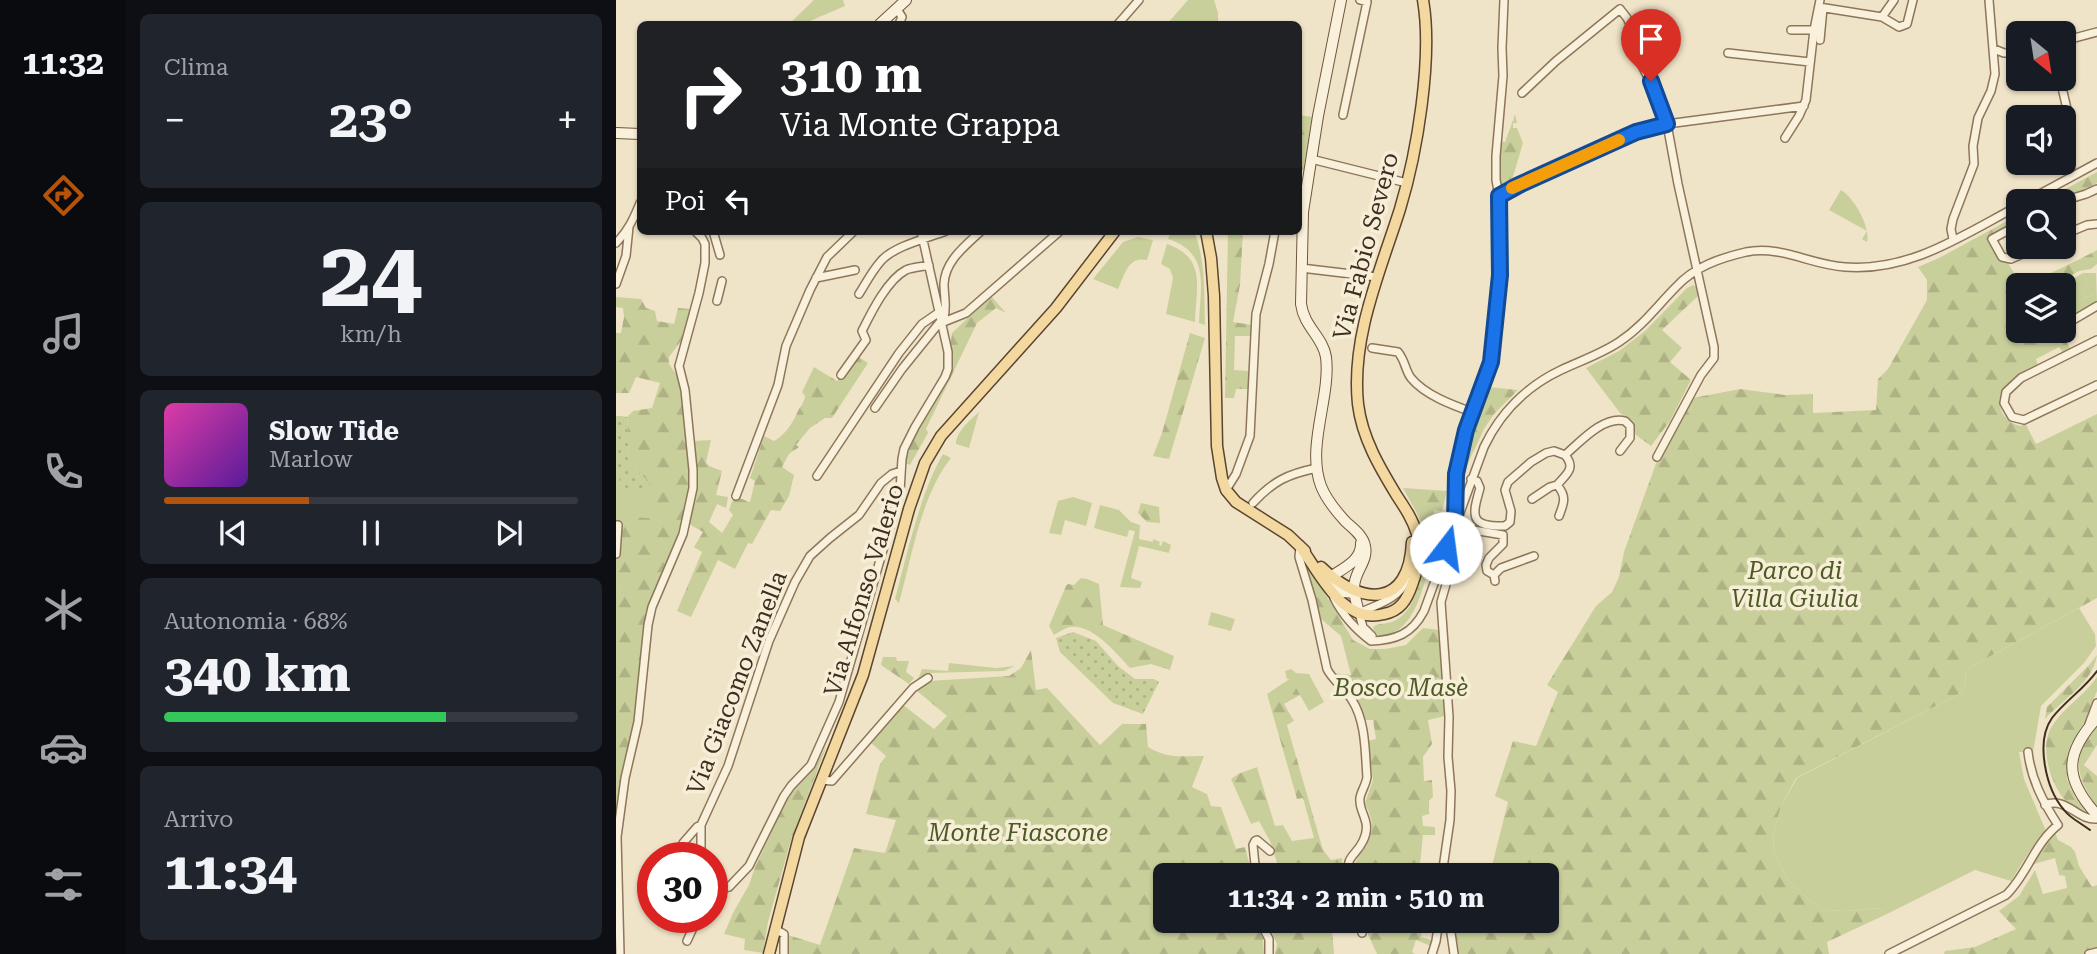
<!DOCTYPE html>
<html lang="it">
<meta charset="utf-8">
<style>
:root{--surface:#171b24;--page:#20242c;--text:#f1f3f6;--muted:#9ea1a6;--line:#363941;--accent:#b45309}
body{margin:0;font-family:"Roboto Serif",serif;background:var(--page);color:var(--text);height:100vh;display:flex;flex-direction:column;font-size:26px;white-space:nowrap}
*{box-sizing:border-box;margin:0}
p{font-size:23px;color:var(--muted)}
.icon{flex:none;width:38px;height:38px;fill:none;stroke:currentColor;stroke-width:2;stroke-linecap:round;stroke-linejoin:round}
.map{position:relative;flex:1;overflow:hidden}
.details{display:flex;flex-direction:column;gap:14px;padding:14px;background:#0d0f14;width:490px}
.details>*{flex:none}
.hud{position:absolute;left:21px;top:21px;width:665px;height:214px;border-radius:10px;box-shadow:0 2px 5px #0004;background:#202124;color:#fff;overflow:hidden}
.needle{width:46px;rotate:150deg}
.fabs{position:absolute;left:1390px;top:21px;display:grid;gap:14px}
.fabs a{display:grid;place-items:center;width:70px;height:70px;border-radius:10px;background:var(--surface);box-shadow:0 2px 5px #0004;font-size:35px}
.speed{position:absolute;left:21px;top:842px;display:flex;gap:14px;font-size:35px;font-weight:700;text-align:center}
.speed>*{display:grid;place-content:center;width:91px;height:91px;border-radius:50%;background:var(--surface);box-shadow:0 2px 5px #0004;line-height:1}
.speed .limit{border:10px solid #d22;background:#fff;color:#111}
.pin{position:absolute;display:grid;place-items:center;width:60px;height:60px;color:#fff;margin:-72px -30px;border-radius:50% 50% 50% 0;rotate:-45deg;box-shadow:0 0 7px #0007}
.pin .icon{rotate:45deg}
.me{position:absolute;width:77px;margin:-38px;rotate:15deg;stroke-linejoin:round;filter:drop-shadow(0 0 5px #0008)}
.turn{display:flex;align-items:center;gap:24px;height:147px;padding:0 28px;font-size:32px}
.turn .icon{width:91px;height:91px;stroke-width:2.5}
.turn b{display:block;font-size:49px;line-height:60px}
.then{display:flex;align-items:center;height:66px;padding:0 28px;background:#0003;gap:14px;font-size:26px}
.big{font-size:52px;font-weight:700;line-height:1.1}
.details .card{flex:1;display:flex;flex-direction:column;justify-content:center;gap:10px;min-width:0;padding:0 24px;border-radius:10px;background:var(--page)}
.details .dial{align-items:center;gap:0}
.dial b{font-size:91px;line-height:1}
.song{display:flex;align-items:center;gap:21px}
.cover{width:84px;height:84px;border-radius:10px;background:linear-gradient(135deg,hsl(320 70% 55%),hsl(270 70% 35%))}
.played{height:7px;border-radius:4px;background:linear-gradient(90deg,var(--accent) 35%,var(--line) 35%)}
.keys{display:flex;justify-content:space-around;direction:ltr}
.heat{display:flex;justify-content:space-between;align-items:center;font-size:38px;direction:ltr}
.charge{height:10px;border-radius:5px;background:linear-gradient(90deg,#34c759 68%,var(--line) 0)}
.trip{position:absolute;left:537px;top:863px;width:406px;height:70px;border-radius:10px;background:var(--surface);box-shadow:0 2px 5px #0004;font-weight:700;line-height:70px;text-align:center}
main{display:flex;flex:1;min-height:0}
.tab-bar{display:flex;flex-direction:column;width:126px;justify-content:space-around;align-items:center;background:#090b0e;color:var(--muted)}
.tab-bar .icon{width:49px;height:49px}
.tab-bar .on{color:var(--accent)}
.tab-bar b{font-size:32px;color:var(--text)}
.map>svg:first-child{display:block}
</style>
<main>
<nav class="tab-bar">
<b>11:32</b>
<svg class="icon on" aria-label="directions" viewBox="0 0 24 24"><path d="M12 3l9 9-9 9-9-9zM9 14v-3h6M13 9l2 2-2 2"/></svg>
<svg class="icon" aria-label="music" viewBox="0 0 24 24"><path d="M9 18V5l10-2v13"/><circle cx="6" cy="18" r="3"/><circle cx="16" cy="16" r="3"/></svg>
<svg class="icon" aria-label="phone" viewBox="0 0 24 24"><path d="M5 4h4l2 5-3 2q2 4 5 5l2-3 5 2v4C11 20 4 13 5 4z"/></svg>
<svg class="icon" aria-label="climate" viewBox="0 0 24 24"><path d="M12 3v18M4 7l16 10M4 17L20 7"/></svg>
<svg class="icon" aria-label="car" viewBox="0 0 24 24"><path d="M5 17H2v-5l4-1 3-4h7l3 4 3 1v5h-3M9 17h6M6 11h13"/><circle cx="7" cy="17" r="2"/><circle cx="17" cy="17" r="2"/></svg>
<svg class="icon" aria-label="filters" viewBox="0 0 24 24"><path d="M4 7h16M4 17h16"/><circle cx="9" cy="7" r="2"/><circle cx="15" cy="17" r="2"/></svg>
</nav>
<section class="details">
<div class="card"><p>Clima</p>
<div class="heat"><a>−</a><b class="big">23°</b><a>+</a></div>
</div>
<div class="card dial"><b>24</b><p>km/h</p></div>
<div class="card">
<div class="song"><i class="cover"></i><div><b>Slow Tide</b><p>Marlow</p></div></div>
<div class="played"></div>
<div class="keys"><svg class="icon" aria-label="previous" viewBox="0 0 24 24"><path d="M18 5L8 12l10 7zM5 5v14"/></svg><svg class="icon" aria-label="pause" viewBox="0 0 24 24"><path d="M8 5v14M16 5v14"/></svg><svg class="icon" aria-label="next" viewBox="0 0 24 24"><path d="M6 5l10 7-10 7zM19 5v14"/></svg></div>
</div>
<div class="card"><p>Autonomia · 68%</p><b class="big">340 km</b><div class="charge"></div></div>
<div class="card"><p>Arrivo</p><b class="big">11:34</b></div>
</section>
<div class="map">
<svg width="1481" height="954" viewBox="0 0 1481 954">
<defs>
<pattern id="forest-firs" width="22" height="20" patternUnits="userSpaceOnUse" patternTransform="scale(1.75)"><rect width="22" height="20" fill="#c9cf9b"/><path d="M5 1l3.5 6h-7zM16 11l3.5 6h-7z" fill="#aeb285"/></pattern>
<pattern id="garden-dots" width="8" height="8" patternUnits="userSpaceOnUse" patternTransform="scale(1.75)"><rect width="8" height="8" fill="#c9cf9b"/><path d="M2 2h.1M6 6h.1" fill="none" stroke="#aeb285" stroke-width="1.8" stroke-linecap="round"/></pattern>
</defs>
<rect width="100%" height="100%" fill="#f0e4c8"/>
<path fill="#c9cf9b" d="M198,0H227L229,6L187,24H173Z
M572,0H598L602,13V24H551Z
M1225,190C1238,197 1255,228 1251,242L1246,239L1251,231L1213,210Z
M555,231H578C590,261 588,294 589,325L583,323C584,287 595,253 552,239Z
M522,237L537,240L531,260C512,256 509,274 502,289L477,279L507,242Z
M551,244C591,258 580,287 579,322L550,314L557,278L554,269L545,264Z
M1467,273L1478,293L1447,311L1446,285Z
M363,412L353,448L340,444C340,432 354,420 363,412Z
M0,416L11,417L13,463L33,482V518L5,517V586L3,597L0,596Z
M327,454L335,458C305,496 296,556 283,603L279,599C291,555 304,493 327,454Z
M457,497L476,503L470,526L449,520L445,535L433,533L442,501Z
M484,505L503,510L515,522L524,525L523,539L537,542V539L544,542L543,545L545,546L547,541L555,545L553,553L523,546L515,578L526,582L524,588L504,587L519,531L513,530L511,537L478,528Z
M1463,608L1479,634L1480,646L1468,663L1425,706L1417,752H1403L1408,779L1430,831L1413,852L1395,881L1359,870L1271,914L1262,908L1230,911L1208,910L1192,899L1171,879L1157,851L1158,830L1165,806L1181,778L1345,693L1350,683L1349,670Z
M595,612L619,619L615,631L592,625Z
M333,663L380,668L399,666L388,671L314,673L302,679L306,669L332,671Z
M675,669L680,673L693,674L708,702L693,711L675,679H671L669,671Z"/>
<path fill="url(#forest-firs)" d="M683,115L697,117L687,170H683Z
M899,115L901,123H897V128H901L907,143L895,183L885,189L883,141L889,142Z
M1481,172V183C1465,192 1446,201 1427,201Z
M1402,215V223L1371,240C1377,251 1380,259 1392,263L1405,285H1402V331H1444L1455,350L1447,353L1443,347L1420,359L1422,366C1404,375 1373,389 1387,414C1391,420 1398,425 1405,426L1409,423L1420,444L1481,414V598L1349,670L1350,683L1345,693L1180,778L1165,806L1158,830L1157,851L1171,879L1192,899L1208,910L1230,911L1262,908L1271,914L1211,942L1213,954H841L835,926H841L845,921L931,920V875H886L887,868L876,866L892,802L879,796L897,741L920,746L942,692L931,685L980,606L996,592L1003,577L1008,552L1022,513L1042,458L1077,398L1124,389L1169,395L1197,394V413L1260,410L1262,379L1272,369L1311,300V280L1302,267L1323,258Z
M612,231H627L624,285L617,322L636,325L635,336H619L618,370L634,371V389H620L618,398H609Z
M1481,250V264L1475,269L1463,271L1438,285H1412C1435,272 1458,263 1481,250Z
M1467,273H1480L1481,302L1447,319V311L1478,293Z
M1077,285L1080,287L1082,296L1046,330L1066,348L1054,362L1075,380L1054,421L1035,446L1020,435L1014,420L1004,413L970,368L1003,351L1029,331L1071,288Z
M375,296L390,313L380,308L361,323L310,429L312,433L294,465L289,463L296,439L315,403L331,381L337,367L334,348L336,333Z
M0,297L25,299L30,308L39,311L41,321L58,324L62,308L74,309L68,337L53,357V364L62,377L67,401L74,468V488L66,521L56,551L32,612L18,722L0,825V596H3L5,587L1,585L5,516L33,518V482L13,463L11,417L17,411L36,408L44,383L20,377L13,393H0V333H5L8,317L7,308L0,307Z
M574,333L589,338L553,459L537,456L546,433Z
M240,355L252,363L216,418H209L194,428L180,445L183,447L173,454L166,467L178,475L173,496L164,511L155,510L136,544L132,543L119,569L102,560L75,617L61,611L86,552L78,547L87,532L73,524L81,483L78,441L95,440L90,462L93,466L106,471L100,495L112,497L110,508L101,504L93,522L106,533L117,515L113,510L118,496L134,502L139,481L134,478L148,436L158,441C170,434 176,424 181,413C184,406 188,404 189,396L186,392L198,367L221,381Z
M872,387L902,390L878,414L868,429L847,474L844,472L856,424Z
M787,488L831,491L826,511L818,510V513L826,514L818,547H810V543H813L814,540L811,539L804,519Z
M525,503L543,507L544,523L531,522L522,513Z
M810,549H817C810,575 801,639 762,635L757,629L758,626C765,623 773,624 780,620C800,610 808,570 810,549Z
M688,559L737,640L754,649H769L790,645L807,628L823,630L829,716L812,720L816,744L807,757L808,781L816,780L817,797L813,801V814L806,816L807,826L819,827V835H807L803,875H735L736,867C741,862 741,858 745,852C759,833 759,825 749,803L757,780L751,741L760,739L757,720H750L741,699L719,673L735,675L725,636L705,619Z
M465,578L471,579L483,584L487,625L558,656L554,670L535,664L514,668C501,654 476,623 454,627C449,628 443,632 438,635L433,626L450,586L452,584L458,585Z
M415,650L420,690L431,688L484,745L506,724H530L532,747C552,759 565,756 588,756L576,787L591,794L595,806L605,807L620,849L629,847L636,875H550V920L639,921L647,939L648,954H171L172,935L204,945L238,848L269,853L280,820L250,814L264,764L270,756L254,742L286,704L318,729L331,716L300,690L312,681L393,676L405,668Z
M1481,655C1477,683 1446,700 1429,719L1431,707L1473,665Z
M267,657H280L281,661H293L290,672L298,678L293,684L265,665Z
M1481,677V691L1451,764V779L1459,797L1472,812C1465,808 1453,805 1448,799C1434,782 1423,746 1436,726C1448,707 1469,695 1481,677Z
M675,678L684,695L668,704L678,721L671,725L707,850L715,860L726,858L727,875H665L654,841L643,821L635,824L615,779L622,774L641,767L659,826L667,825L676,841L698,838L687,798L681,799L651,694Z
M1481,727V745L1468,765L1481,776V807C1460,777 1454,756 1481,727Z
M211,745L175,840L152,922L147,953L128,950L129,939L108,934L118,911L133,885L139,867L172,797L198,768Z
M1439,832L1442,840L1455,847L1459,852L1463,866L1476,887L1481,885V950L1469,954H1328L1329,951L1359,947L1400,929L1383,911L1403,896L1419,870L1427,894L1451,888L1449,876L1443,875L1439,858L1418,864L1416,863L1435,835Z
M651,921H668L678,927L677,921H738L739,924L716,930L718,954H659L661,944Z
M746,921H796L797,924L807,922L805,937L816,940L815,946L800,940L796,952L799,954H761Z"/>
<path fill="url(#garden-dots)" d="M0,416L11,417L13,463L33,482V492L3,491L4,473L0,462Z
M457,632L480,641L502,666L519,679H538L543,682L527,714L497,703L444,652L440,638Z"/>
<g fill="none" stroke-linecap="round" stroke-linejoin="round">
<defs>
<path id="street" d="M1203,7L1266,17L1283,27L1291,24L1297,0
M281,9L286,17L283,24
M1266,17L1278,0
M502,24L523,0
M1175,30H1198
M1204,40L1207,8
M1447,41L1481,32
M1378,49L1388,53L1402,52
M1112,53L1194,62
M1444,79L1455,126
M906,93L940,61L1004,9L1011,18L1016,28L1025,64L1038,89L1051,124L1062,184L1098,347V358L1085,375L1041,457
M727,115L751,2L744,0
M1169,138L1183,116L1190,100L1198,30L1204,0
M695,159L791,183
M883,196L903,185L1020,132L1051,124L1188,106
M1411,201L1481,163
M1447,201L1470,194L1481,189
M1402,225L1376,239L1386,257L1395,259L1422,247
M97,231L104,255
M1447,235L1471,225L1481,224
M1337,239L1335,229L1337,219L1358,164L1357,146L1362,118L1375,91L1379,74L1373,0
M0,243C12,231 18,218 24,203
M685,268L761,277
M200,278L239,270
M0,284L10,256L13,227
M243,294C250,283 256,271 265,261C278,246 312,238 330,231
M101,301L106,281
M325,323L350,313L444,231
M1447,326L1481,306
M1481,340L1405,378L1390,392L1388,403L1396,417L1408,420L1481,385
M756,348L782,352C789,360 789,370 795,378C809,395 836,405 856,412
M225,375L250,340L246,331C255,313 271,280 290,270C297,267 306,267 313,265
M259,408L286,369L328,317C331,306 328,296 328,284C329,261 349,246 365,231
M201,476L283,353L306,324L322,313
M855,479L861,481L864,488C856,516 853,527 889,526L894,522L895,511L889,490L892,482L915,462L930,453L938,451L949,455
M610,490L620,474L634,436L640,314L653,264L659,231
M120,496L162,385L170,346L194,290L211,257L238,231
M916,499L934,487L941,485
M637,503C657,481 672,474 701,468
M943,516C948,503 951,496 941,485C951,474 960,468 949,455C964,442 988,415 1009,421L1014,426V438L1004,451
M0,525H2L0,554
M684,547L683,557L696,600L711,669C717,681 729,688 736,700C750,722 749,752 751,777C750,785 745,791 744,798C742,813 757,821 747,841C740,856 730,855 732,875
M878,575L871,571L870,565L873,558L887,544V535L851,529L839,525L838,497L840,474L854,417L874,369L877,343L884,275L883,196L880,180V156L887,76L886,48L888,0
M879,581L878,575L885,568L918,556
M718,598C727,616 739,629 755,641C780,640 796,634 808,611L868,447C884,413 911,386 945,370C964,361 985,354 1003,342C1026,327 1041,306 1060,287C1078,267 1104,258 1130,252C1165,245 1195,265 1229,267C1294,272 1347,235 1402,206
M743,613C762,604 782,600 791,579
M743,613L747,627L756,636
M1473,724L1481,703
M205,780L216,781L297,688L312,678
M1429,805C1450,796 1462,821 1481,819
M67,843L81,827L85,825
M85,858V825L112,766L153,641L179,582L194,556L214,538L243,515L265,483L276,474L285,471
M640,875L637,845L639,841L641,840L654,851
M826,875L834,820L835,791L832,757L833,717L825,602L837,560L836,554L830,548
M96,899L105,889L113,887L133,866L168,796L175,786L195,765L223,702L284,491L286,459L288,449L299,427L329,377L332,369V352L305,231
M643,920L653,939V954
M743,920L746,933
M830,920L835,933L838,954
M159,929L168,934V954
M71,941L82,917
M4,954L1,837L9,778L22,722L32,625L36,607L67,534L77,488V470L69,390L63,366L83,293L89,263V244L86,238L79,231
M816,954L820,941L823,920
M1273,954L1390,895C1411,875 1418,844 1442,825C1427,802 1415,779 1412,752
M1473,954L1481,952"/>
<path id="secondary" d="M725,0L702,116L687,212L685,304C688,327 707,337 710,357C715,397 690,446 705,486C710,499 719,510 729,521C736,528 747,535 749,546C752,559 742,568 739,581C736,590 741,604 743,613
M264,24L290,0
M0,133L24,134
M739,592C725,594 720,590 709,581C722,570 746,563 745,543
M1481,718C1448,754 1448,779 1481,815"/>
<path id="primary" d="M590,231L595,258L598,296L601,446L606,478L610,490L620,502L672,535L689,551
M684,546C704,573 726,625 768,614C784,611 791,600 796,585C802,569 805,551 801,534C797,520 789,508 781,496C764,468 746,438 742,404C735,337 764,272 784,209C801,153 817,58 807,0
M705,567C745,606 793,609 796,542
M153,954L183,837L247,675L293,509L309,463L325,436L440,308L499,231"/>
</defs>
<use href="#street" stroke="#8d765c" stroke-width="10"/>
<use href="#secondary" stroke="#6f573f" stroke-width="12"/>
<use href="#primary" stroke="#5b4430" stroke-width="13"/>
<use href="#street" stroke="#faf1dc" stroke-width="7"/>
<use href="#secondary" stroke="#faf1dc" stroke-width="10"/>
<use href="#primary" stroke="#f3d9a0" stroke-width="10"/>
<path stroke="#3d2e20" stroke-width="2" d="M1474,830C1465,823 1455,819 1448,810C1430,789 1419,742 1436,718C1449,701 1468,689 1481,671"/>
</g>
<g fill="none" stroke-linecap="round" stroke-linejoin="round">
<defs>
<path id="route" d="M830,548L839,525L840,474L850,430L875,362L884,275L883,196L903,185L1020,132L1051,124L1035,81"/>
</defs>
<use href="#route" stroke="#114b97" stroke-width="18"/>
<use href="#route" stroke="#1a73e8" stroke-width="12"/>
<path stroke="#f59e0b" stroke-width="12" d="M896,188L1003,140"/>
</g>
<g text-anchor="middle" stroke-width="7" stroke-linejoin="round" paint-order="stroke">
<g font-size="24" fill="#3d2e20" stroke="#f7eed8">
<text transform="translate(750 246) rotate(-75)" y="8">Via Fabio Severo</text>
<text transform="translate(248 590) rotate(-73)" y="8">Via Alfonso Valerio</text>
<text transform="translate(121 683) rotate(-69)" y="8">Via Giacomo Zanella</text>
</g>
<g font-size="24" font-style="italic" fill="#4d5a26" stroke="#f7eed8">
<text x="1179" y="579">Parco di<tspan x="1179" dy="28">Villa Giulia</tspan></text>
<text x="785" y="696">Bosco Masè</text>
<text x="402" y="841">Monte Fiascone</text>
</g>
</g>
</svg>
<div class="fabs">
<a><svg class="needle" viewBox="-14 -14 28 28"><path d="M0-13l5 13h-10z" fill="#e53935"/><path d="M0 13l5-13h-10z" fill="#9ea1a6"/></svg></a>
<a><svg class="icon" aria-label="sound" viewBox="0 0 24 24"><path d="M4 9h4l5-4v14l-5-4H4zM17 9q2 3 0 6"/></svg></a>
<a><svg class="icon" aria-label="search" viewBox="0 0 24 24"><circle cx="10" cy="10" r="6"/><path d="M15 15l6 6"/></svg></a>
<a><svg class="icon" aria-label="layers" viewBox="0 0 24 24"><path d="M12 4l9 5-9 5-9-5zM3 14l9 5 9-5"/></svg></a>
</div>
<div class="speed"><div class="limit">30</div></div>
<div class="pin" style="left:1035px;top:81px;background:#d93025"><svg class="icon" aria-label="arrive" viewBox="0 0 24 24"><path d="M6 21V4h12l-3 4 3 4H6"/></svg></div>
<svg class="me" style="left:830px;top:548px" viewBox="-20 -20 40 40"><circle r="19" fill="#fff"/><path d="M0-13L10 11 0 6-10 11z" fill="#1a73e8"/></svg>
<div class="trip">11:34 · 2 min · 510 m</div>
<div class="hud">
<div class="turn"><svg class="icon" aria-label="right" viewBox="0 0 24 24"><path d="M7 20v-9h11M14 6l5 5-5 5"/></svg><div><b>310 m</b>Via Monte Grappa</div></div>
<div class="then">Poi<svg class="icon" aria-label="left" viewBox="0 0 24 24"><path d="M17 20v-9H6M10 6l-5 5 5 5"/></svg></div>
</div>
</div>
</main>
